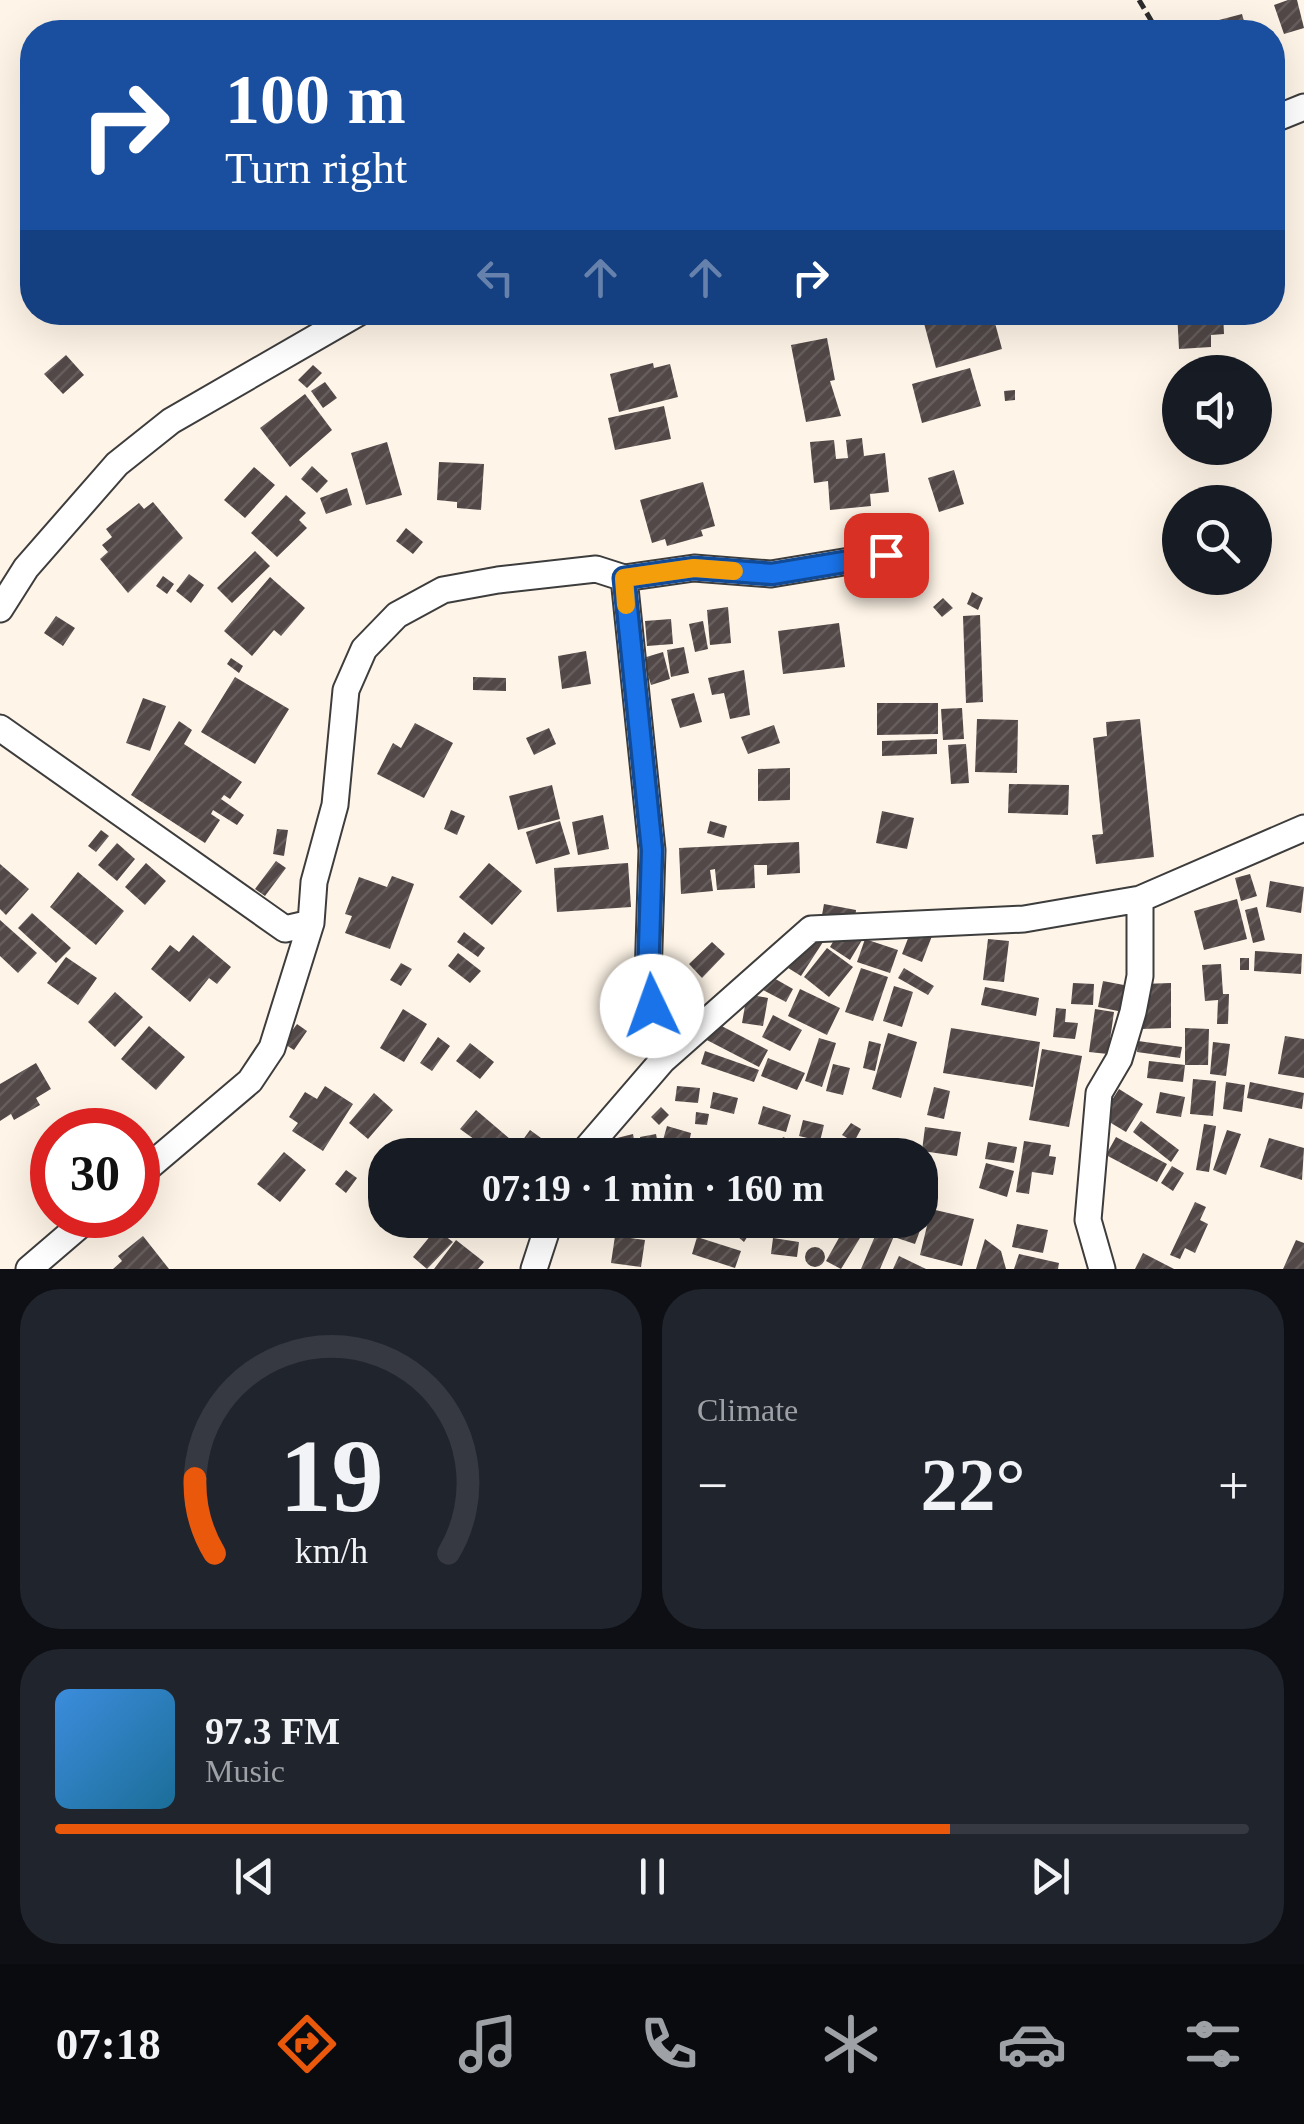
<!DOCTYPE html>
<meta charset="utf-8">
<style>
:root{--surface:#171b24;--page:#20242c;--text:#f1f3f6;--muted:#9ea1a6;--line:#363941;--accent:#ea580c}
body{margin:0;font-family:"Times New Roman",serif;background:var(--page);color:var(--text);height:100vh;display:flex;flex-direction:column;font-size:38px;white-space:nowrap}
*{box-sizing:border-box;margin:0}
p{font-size:32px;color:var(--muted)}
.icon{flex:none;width:55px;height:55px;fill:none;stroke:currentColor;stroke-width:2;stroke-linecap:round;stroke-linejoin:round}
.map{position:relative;height:1269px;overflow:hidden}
.panel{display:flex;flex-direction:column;gap:20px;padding:20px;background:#0d0f14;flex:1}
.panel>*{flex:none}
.hud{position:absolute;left:20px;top:20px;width:1265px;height:305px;border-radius:40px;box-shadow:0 10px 40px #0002;background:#1a4fa0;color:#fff;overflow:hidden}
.tools{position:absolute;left:1162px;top:355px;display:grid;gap:20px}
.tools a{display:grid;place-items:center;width:110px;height:110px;border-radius:50%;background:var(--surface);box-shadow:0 10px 40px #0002;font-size:50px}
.speed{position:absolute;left:30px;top:1108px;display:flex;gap:20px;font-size:50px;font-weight:700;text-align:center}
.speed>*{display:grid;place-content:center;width:130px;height:130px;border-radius:50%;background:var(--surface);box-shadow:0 10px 40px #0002;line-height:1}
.speed .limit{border:15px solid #d22;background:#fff;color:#111}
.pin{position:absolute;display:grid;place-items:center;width:85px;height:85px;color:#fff;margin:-42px;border-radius:20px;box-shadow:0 5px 15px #0006}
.me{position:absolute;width:110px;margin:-55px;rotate:357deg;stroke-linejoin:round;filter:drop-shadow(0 0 8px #0008)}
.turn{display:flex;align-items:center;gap:35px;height:210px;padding:0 40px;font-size:45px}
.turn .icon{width:130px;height:130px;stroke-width:2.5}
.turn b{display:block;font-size:70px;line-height:85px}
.lanes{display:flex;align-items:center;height:95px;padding:0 40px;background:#0003;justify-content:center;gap:50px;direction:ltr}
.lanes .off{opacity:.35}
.big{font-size:75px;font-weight:700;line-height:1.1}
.panel .widget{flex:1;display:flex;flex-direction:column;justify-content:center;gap:15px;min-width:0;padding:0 35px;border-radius:40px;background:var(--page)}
.panel .dial{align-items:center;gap:0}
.dial svg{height:260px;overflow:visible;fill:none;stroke:var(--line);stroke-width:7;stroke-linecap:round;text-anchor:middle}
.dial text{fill:var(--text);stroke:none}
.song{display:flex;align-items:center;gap:30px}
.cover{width:120px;height:120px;border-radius:15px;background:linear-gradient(135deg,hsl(210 70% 55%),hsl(200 70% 35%))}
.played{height:10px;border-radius:5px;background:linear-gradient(90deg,var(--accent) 75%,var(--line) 75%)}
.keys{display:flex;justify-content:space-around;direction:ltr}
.heat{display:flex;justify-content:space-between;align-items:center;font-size:55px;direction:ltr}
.panel .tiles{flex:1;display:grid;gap:20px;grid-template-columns:1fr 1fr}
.widget:last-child{grid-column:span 2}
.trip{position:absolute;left:368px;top:1138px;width:570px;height:100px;border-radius:40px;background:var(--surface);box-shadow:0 10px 40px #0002;font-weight:700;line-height:100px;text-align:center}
.dock{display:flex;height:160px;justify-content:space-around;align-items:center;background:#090b0e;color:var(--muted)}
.dock .icon{width:70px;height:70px}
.dock .on{color:var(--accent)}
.dock b{font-size:45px;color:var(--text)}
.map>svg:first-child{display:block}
</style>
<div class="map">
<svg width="1304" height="1269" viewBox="0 0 1304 1269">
<defs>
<pattern id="building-hatch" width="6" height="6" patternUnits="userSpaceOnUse" patternTransform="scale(2.5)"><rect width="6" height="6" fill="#514847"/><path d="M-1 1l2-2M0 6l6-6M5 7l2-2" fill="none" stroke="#655e5d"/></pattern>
</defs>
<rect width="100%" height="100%" fill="#fef4e7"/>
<path fill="url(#building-hatch)" d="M1288,0H1297L1304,28L1284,34L1274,5Z
M1242,14L1247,32H1222L1219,20Z
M1273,31L1284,60L1272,64V31Z
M921,312H992L1002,349L936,368Z
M1177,312H1223L1224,334L1211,335V347L1179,349Z
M827,338L835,380L830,381L841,416L806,422L791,345Z
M66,355L84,375L63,394L44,374Z
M653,363L654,368L670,364L678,397L619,412L610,374Z
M313,365L322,373L307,388L298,380Z
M970,368L981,406L922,423L912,384Z
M325,382L337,398L323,408L311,391Z
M1015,390V400L1005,401L1004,391Z
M305,394L332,430L290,467L260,428Z
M664,406L671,439L615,450L608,418Z
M862,438L864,456L885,453L889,492L870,494L871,506L830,510L828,481L814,483L810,442L834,440L836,459L848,458L846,440Z
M387,442L402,495L366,505L351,453Z
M439,462L484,464L481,510L457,508V502L437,500Z
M312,466L328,481L317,493L301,479Z
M254,467L275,485L245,518L224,500Z
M954,470L964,504L939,512L928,478Z
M703,482L715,526L701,530L703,536L667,546L665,539L652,543L640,500Z
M347,488L352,505L326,514L320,498Z
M286,495L306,513L299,520L307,528L277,557L251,533Z
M153,502L183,538L128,593L100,559L108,552L102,545L112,537L106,529L139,503L144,509Z
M406,528L423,542L413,554L396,541Z
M255,551L270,566L232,603L217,588Z
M189,574L204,585L191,603L176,591Z
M163,576L174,584L167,594L156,586Z
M270,577L305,608L281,636L274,630L252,656L224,631Z
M972,592L983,598L978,610L967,604Z
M943,598L953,608L942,617L933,607Z
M728,607L731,643L710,645L707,610Z
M980,615L983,702L966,703L963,616Z
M56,616L75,628L63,646L44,633Z
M671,619L673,644L647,646L645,621Z
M703,621L708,649L695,652L689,624Z
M839,623L845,667L783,674L778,631Z
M684,647L689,673L671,677L667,650Z
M586,651L591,684L562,689L558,656Z
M663,652L670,679L651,685L643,658Z
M231,658L243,666L239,673L227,664Z
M744,670L750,715L730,719L724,693L712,695L708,678Z
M235,677L289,709L255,764L201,732Z
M473,677L506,678V691L473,690Z
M694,693L702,722L680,728L671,699Z
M143,698L166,706L150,751L126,743Z
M877,703H938V734L877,735Z
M962,708L964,739L943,740L941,709Z
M977,719L1018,720L1017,773L975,772Z
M1140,719L1154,857L1096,864L1092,835L1103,834L1093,738L1107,736L1106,722Z
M179,721L192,730L184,744L242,782L230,799L224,795L221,799L244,815L237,825L213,810L211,814L220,820L205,843L131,795Z
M415,723L453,743L424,798L377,774L393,743L401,748Z
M774,725L780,743L748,754L741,737Z
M549,728L556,744L534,755L526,738Z
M937,739V754L882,756V741Z
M966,744L969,783L951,784L948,745Z
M790,768V800L758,801V769Z
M1009,784L1069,785L1068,815L1008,813Z
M552,785L560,819L518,830L509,796Z
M451,810L465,816L457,835L444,829Z
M882,811L914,818L907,849L876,843Z
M603,815L609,849L578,855L572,822Z
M560,821L570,854L536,864L526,832Z
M710,821L727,826L724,838L707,833Z
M277,829L288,830L284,856L273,854Z
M101,830L109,836L96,852L88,846Z
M799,842L800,873L767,875V865H754L755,888L717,890L715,869L710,870L713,891L681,894L679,848Z
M117,843L135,859L117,881L98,865Z
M276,861L286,868L265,896L255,889Z
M146,863L166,881L145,905L125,887Z
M489,863L522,891L492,925L459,897Z
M628,863L631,907L557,912L554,868Z
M0,864L29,889L6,915L0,909Z
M78,872L124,911L96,945L50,907Z
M1250,874L1257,896L1241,901L1235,878Z
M392,876L414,884L390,949L345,933L352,916L345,914L359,877L387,887Z
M1270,881L1304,887L1301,913L1266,907Z
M1237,899L1247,939L1204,950L1194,911Z
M824,904L856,910L855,920L822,915Z
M1257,907L1265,940L1253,943L1245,910Z
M32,913L71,948L56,963L18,928Z
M0,920L37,953L18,973L0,956Z
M841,928L862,940L850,960L830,947Z
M912,928L932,936L922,962L902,954Z
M464,932L485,948L478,957L457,942Z
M808,932L823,942L801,976L785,966Z
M193,935L231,967L217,984L209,978L190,1002L151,969L170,945L179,952Z
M865,939L898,950L890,973L857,962Z
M988,939L1009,941L1004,982L983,980Z
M712,942L725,954L702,978L689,964Z
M827,948L853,967L829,997L804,977Z
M1255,951L1302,954L1301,974L1254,971Z
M458,953L481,971L470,983L448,966Z
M66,957L97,978L78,1005L47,983Z
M1240,958H1249V970H1240Z
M401,963L412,969L401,986L390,980Z
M1221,964L1223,994H1229L1228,1024H1217L1218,1000L1205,1001L1202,965Z
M861,968L888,977L873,1021L845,1012Z
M904,968L934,986L928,995L898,978Z
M765,973L793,989L786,1002L757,987Z
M1103,981L1129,986L1123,1012L1098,1007Z
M1073,983L1094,984L1093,1005L1071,1004Z
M1171,983V1028L1142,1029V984Z
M894,986L913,992L902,1027L883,1021Z
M985,987L1039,998L1036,1016L981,1005Z
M800,989L840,1008L827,1035L788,1016Z
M115,992L143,1017L115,1047L88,1022Z
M747,994L768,998L763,1026L742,1023Z
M1056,1008L1066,1009L1065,1022L1078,1023L1075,1039L1053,1037Z
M403,1009L427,1024L404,1062L380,1048Z
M1095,1009L1114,1012L1108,1054L1089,1052Z
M773,1015L802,1030L790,1051L762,1037Z
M710,1020L768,1050L759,1067L701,1037Z
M297,1024L307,1031L294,1050L283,1043Z
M149,1026L185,1057L156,1090L121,1059Z
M951,1028L1040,1042L1033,1087L943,1073Z
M1185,1028L1209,1029L1208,1065H1185L1183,1082L1147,1078L1149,1061L1185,1065Z
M888,1033L917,1042L901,1098L872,1089Z
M1285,1036L1304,1039V1078L1278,1074Z
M438,1037L450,1046L432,1071L420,1063Z
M819,1038L836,1043L822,1087L805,1081Z
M869,1041L881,1044L875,1071L863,1068Z
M1138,1041L1182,1047L1180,1058L1137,1052Z
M1213,1042L1230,1044L1226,1076L1210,1074Z
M470,1043L494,1062L480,1079L456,1061Z
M1042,1049L1082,1056L1069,1127L1029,1120Z
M705,1051L759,1070L754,1082L701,1064Z
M768,1058L805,1073L797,1090L761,1076Z
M36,1063L51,1089L36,1098L40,1105L14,1120L11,1114L0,1121V1084Z
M833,1064L850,1068L843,1095L826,1091Z
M1193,1079L1216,1081L1213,1116L1190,1114Z
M1226,1082L1245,1085L1242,1112L1223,1109Z
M1250,1082L1304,1093L1302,1109L1247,1098Z
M325,1086L353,1104L323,1151L292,1131L298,1123L289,1117L305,1092L317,1099Z
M677,1086L700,1088L698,1103L675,1101Z
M934,1087L950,1091L944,1119L927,1115Z
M1119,1089L1143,1104L1126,1132L1101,1117Z
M713,1092L738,1098L734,1114L710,1108Z
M1160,1092L1185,1097L1181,1117L1156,1113Z
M374,1093L393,1110L368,1139L349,1123Z
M763,1106L791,1115L786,1132L758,1124Z
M661,1107L669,1115L659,1125L651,1117Z
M476,1110L510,1139L496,1155L460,1129Z
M696,1112L709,1114L707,1125L695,1124Z
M803,1120L824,1125L820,1141L799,1136Z
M1141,1121L1179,1150L1171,1162L1133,1132Z
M851,1123L861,1129L854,1142L842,1135Z
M1204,1124L1216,1126L1209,1172L1196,1170Z
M667,1126L691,1133L688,1147L663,1140Z
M925,1127L961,1132L957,1156L922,1151Z
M530,1130L541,1138L530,1155H512Z
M1227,1130L1241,1134L1226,1175L1213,1170Z
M633,1134L637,1155H616L613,1139Z
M656,1134L660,1155H643L640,1137Z
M783,1137L796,1143L790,1155L777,1151Z
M1116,1137L1167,1164L1157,1182L1106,1155Z
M1269,1138L1304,1148L1302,1180L1260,1167Z
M704,1139L730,1141L729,1155H702Z
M1024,1141L1051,1145L1049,1156L1056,1157L1053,1175L1032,1172L1029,1194L1016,1192Z
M988,1142L1017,1147L1014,1163L985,1159Z
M755,1145L767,1155H746Z
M284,1152L306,1170L280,1202L257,1184Z
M986,1163L1014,1171L1007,1197L979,1188Z
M1172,1166L1184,1173L1173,1191L1161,1183Z
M346,1170L357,1178L346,1193L335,1184Z
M1195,1202L1206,1207L1200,1220L1208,1224L1195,1253L1185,1248L1180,1259L1170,1255Z
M920,1203L929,1206L915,1244L897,1238L904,1220H920Z
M931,1209L974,1219L962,1266L920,1255Z
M806,1220L819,1222L816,1236L803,1233Z
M849,1220H871L841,1269L826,1261Z
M881,1222L897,1229L880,1269H861Z
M1017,1224L1048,1230L1043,1253L1012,1247Z
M745,1226L751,1231L744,1242L738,1237Z
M436,1229L453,1242L427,1269L413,1257Z
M143,1236L169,1269H113L122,1261L118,1256Z
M615,1236L645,1240L641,1267L611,1263Z
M697,1237L741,1251L735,1268L692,1254Z
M773,1238L799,1242L797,1257L771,1254Z
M985,1239L1001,1251L1006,1269H976Z
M456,1240L484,1262L478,1269H434Z
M1296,1240L1304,1243V1269H1283Z
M805 1257a10 10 0 1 1 20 0a10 10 0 1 1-20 0Z
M1143,1253L1174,1269H1135Z
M1019,1254L1059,1263L1058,1269H1014Z
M899,1256L926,1269H893Z"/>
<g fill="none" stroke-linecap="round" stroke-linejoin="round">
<defs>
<path id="minor" d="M1272,120L1304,107
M0,609L26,568L117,464L171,421L360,312
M0,728L285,929L311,923
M662,1061L811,929L1024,919L1140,899L1304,828
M581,1155L662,1061L648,979L652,850L624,578
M138,1176L250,1081L272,1048L311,923L314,882L335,805L346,690L364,649L397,615L443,590L498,580L596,569L624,578L694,568L771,574L886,555
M29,1269L92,1215
M534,1269L550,1220
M1102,1269L1088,1220L1099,1093L1119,1059L1133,1012L1140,976V899"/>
</defs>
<use href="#minor" stroke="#3d3d3d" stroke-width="29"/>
<path stroke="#2c2c2c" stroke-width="5" stroke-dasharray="10 5" stroke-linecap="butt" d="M1139,0L1158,32"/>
<use href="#minor" stroke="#fff" stroke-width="25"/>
</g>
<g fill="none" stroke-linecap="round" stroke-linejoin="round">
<defs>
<path id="route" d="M652,1006L648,979L652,850L624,578L694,568L772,574L886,555"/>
</defs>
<use href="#route" stroke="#114b97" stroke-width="25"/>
<use href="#route" stroke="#1a73e8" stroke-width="18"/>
<path stroke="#f59e0b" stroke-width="18" d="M626,605L624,578L694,568L734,571"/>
</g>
</svg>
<div class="tools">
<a><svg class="icon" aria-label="sound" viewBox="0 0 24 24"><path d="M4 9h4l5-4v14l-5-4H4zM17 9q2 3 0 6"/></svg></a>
<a><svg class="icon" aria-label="search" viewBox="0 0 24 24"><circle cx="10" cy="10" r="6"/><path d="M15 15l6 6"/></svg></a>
</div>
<div class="speed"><div class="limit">30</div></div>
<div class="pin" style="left:886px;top:555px;background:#d93025"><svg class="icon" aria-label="arrive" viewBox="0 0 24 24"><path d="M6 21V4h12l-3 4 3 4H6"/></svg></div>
<svg class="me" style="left:652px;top:1006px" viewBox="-20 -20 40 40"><circle r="19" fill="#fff"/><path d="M0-13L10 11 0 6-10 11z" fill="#1a73e8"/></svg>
<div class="trip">07:19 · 1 min · 160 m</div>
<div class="hud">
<div class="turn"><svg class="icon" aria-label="right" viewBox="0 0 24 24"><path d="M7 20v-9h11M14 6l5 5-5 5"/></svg><div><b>100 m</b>Turn right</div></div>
<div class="lanes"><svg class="icon off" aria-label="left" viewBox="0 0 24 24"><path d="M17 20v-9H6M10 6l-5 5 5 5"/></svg><svg class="icon off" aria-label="ahead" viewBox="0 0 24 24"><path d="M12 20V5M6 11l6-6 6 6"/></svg><svg class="icon off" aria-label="ahead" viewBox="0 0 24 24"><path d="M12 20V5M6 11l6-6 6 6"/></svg><svg class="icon" aria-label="right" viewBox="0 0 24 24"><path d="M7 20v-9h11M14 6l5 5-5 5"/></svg></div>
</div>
</div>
<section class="panel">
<div class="tiles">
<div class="widget dial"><svg viewBox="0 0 100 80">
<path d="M14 69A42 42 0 1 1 86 69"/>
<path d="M14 69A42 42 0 0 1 8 46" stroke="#ea580c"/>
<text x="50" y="56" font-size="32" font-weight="700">19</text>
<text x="50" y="72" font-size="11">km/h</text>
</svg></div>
<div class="widget"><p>Climate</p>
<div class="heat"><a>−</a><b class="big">22°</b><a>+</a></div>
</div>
<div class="widget">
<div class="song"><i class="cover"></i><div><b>97.3 FM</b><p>Music</p></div></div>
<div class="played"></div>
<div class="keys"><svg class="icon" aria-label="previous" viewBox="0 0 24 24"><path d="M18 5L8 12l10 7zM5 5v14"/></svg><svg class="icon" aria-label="pause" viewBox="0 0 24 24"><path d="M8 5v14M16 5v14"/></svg><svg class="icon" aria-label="next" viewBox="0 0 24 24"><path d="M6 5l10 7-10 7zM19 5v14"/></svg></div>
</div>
</div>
</section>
<nav class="dock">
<b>07:18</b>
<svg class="icon on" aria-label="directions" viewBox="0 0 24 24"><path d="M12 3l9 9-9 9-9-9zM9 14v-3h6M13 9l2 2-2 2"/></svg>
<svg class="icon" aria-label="music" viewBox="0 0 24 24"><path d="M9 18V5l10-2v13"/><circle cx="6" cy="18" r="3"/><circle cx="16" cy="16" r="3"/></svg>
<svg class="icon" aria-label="phone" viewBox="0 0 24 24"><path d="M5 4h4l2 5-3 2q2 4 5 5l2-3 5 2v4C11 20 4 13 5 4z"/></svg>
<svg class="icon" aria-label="climate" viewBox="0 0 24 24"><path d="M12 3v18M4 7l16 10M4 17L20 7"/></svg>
<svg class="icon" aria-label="car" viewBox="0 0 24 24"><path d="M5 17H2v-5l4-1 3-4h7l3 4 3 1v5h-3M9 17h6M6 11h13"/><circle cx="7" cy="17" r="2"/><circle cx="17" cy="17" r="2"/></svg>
<svg class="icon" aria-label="filters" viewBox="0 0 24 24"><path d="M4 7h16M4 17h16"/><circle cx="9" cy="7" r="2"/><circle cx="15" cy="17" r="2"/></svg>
</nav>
